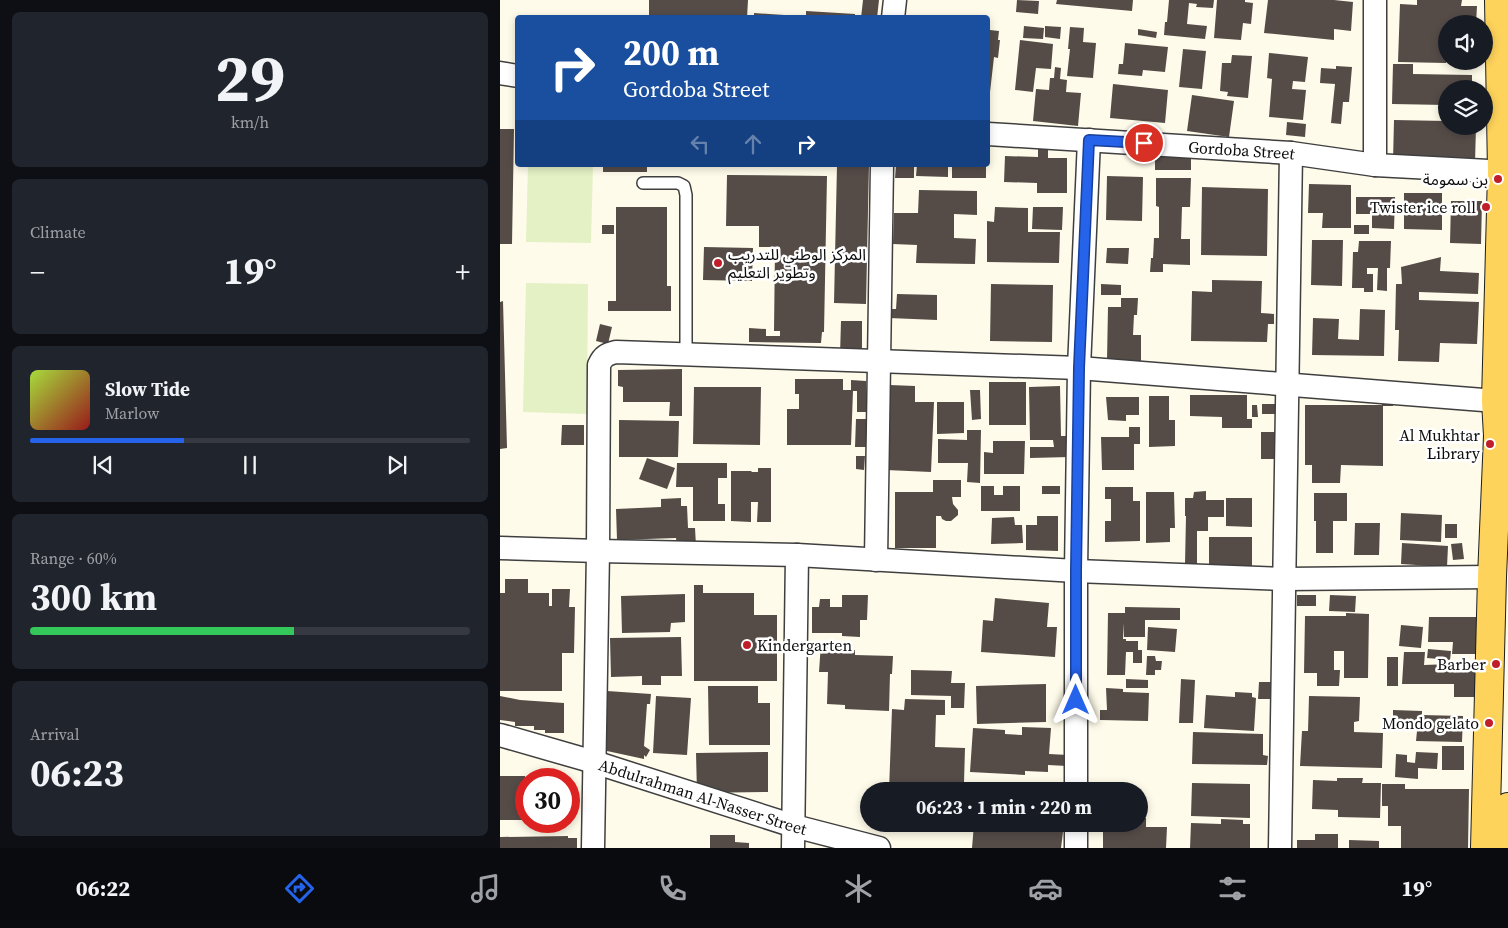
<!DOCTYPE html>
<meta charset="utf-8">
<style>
:root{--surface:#171b24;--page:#20242c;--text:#f1f3f6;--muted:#9ea1a6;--line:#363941;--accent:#2563eb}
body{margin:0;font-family:"Source Serif 4","Noto Sans Arabic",serif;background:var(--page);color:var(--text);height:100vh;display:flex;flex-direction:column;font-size:19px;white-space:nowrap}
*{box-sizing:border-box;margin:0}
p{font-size:16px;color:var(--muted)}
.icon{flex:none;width:28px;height:28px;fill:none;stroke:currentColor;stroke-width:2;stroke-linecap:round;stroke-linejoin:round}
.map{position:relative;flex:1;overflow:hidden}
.details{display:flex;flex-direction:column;gap:12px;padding:12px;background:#0d0f14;width:500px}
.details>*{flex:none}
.guide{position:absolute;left:15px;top:15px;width:475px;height:152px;border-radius:5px;box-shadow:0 2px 8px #0003;background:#1a4fa0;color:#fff;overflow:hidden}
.tools{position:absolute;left:938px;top:15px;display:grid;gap:10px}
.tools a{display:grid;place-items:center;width:55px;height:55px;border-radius:50%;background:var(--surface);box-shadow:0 2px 8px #0003;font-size:25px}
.speed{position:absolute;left:15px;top:768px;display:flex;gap:10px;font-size:25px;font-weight:700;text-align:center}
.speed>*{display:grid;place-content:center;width:65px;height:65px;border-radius:50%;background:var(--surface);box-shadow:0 2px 8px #0003;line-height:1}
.speed .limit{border:8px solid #d22;background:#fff;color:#111}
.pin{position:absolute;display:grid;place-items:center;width:42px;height:42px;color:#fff;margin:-21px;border:2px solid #fff;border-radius:50%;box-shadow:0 1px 5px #0007}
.me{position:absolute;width:55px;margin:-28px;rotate:0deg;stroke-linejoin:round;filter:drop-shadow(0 0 4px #0008)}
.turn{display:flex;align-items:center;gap:18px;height:105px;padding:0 25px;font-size:22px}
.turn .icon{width:65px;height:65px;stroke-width:2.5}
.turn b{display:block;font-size:35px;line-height:42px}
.lanes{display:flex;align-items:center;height:48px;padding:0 25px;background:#0003;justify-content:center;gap:25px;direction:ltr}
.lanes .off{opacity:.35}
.big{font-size:38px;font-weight:700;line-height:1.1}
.details .widget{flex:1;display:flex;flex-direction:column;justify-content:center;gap:8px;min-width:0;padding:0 18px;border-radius:8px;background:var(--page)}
.details .dial{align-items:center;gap:0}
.dial b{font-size:65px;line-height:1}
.song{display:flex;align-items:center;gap:15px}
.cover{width:60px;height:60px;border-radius:8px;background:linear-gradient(135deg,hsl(80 70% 55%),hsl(0 70% 35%))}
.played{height:5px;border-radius:2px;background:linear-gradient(90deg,var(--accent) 35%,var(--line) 35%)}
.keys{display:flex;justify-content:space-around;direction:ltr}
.heat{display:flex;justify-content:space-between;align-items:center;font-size:28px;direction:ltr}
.charge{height:8px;border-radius:4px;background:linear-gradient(90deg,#34c759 60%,var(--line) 0)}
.trip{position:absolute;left:360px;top:782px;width:288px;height:50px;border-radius:25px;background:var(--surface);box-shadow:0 2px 8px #0003;font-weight:700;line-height:50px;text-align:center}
.tab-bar{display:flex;height:80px;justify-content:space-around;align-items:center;background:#090b0e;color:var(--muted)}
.tab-bar .icon{width:35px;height:35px}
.tab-bar .selected{color:var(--accent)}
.tab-bar b{font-size:22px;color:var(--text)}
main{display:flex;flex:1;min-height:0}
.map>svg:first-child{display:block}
</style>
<main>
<section class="details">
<div class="widget dial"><b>29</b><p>km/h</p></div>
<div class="widget"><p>Climate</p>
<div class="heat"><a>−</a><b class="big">19°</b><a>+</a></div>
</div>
<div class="widget">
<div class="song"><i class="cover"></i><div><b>Slow Tide</b><p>Marlow</p></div></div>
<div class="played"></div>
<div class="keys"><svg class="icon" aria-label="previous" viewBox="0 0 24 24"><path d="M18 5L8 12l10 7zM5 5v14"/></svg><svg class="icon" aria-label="pause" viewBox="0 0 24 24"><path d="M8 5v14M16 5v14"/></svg><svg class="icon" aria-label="next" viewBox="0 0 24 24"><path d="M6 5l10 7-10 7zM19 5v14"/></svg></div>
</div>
<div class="widget"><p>Range · 60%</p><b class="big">300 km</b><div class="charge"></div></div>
<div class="widget"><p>Arrival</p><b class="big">06:23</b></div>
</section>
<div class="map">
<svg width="1008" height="848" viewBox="0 0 1008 848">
<rect width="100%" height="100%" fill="#fffbea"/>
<path fill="#e3f1c5" d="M28,165H93L91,243L26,242Z
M26,283L88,284L87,414L23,412Z"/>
<path fill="#554c48" d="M149,0H248L247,18L149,17Z
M363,0H379L377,18H361Z
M517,0L539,1L538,14L516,12Z
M557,0H633L632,11L556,4Z
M669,0H714L713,8L696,7L697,4L689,3L687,24L707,26L705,39L664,35L665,22H667Z
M717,0H745V2L753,3L751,24L743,23L741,40L714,38Z
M768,0H834L853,2L851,31L834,29V40L764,33Z
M917,0H962L961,6H977L976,24H946V63L898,62L900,4L917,5Z
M306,11L355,14V18H306Z
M254,13L299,16V18H254Z
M524,26L544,28L543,39L523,38Z
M545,26L561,27L560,39L545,37Z
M570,27L584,28L583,42L596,43L593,78L567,76L570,49H568Z
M638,29L657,32L656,38L638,35Z
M490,30L499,31L498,40H500L498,58L494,57L490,92L488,91V39H489Z
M520,40L553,44L551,69L536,68L533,92L515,90Z
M625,43L668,47L665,72L643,70L642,76L618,74L619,64H623Z
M683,49L706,51L702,89L679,87Z
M769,53L808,57L805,82L793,81L792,89L806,90L803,120L769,117L772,79L767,78Z
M732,55L752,56L748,98L727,96L728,92L720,91L722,63H731Z
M893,64H913V74L972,75V89H946V105L892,104Z
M836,66L852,67L849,102H843L841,124L831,123L835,84L820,83L821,68L836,69Z
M555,67L561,68L560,79L567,80L566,92L581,93L578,126L533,121L536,89L549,90L550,78H554Z
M613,84L668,90L665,123L610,118Z
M692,95L734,101L729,137L687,131Z
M894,120L946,121V126H976L975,163L893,161Z
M787,122L806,124L805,137L786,135Z
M0,129H14L12,244H0Z
M538,146H548V158H567V193H537V183L504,182L505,156L538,157Z
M691,152V170H655V153Z
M103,165H147V172H103Z
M337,165H369L366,304L334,303Z
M396,165H414V178H395Z
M417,165H448V177L416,176Z
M452,165H486V178H452Z
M227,175L327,176L324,332H322L321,343L249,342V328L266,329V336H280V331H274L275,247H259V226H226Z
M607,176L643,177L642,221L606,220Z
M656,178H691L690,207H682L681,239H690V265L663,264V272H650L651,258H653L654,238H659V207L656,206Z
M809,184L851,185V228H822L823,213H808Z
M702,187L768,189L767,256L701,255Z
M419,190L477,191V215L454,214V238L476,239L475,264L416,263L417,245L393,244L394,213H418Z
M904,193H942V230L904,229Z
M856,197H895L894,229L872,228V214H856Z
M951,201H982L981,244L950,243Z
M116,207H167V286H171V311H108V301H116Z
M495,207L528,208V232H560L559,263L487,262V221L494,222Z
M533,207H563L562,230L532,229Z
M102,225H114V234H102Z
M854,225H869V234H854Z
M812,240H843L842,286L811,285Z
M859,241H891L890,268H887V291L877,290L878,268H867V274H873V292H864V288H852L853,252H858Z
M204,247L253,248L252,281L203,280Z
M607,248H629L628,264L606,263Z
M941,257L940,271L979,273L978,294L919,292V300L979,302L977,344L940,343L939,362L898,361L899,330H895L896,284H902L901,267Z
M712,280L762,281L761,313L774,314V324H768L767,342L691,341L692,291L712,292Z
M491,284L553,285L552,342L490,341Z
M601,284L621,285V295H601Z
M397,294L437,295V320L389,318V309H396Z
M621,298H638L637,315H634L633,335H641V361L607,360L608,307H621Z
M3,301L7,448L0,449V302Z
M860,309L885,310L884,356L812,355L813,318L839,319L838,339L859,340Z
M341,321H362V356L340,355Z
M100,324L112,327L108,344L96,341Z
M182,369V416H169L170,402H123V387L118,386V370Z
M295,379H343V390H351V380L366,381V412H357V391H353L351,445H287V409H299V394H295Z
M489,382H526V425H489Z
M390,385L415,386V402H434L431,472L386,470Z
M560,386L561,436H570V457L530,458V447H554L553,440H530L529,387Z
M194,387H261L260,445L193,444Z
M470,390H480L481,419L472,420Z
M881,392H892L893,406H883V466L841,465L840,483H812V465H805V405H882Z
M690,395H747V419H752V428H722V417L690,416Z
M649,396H669V420H675V446L649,447Z
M606,397H639V415H626V421L608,420Z
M437,402H464V433L437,434Z
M762,404H779V414H762Z
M752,405H757L758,417H752Z
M356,419H367V447H355Z
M119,420L179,421L178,457H119Z
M62,425H84V445H61Z
M629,427H640V444H634V470H602L601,437H629Z
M467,430H481L480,483L467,482L468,463H438V439L467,440Z
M761,432H776V459H761Z
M493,441H525L524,474H484V452L493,453Z
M356,456H365L364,470L356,469Z
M147,458L175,468L167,489L139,479Z
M177,463H227V478H218V504H225V521H193V487H176Z
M258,468H271V522H257L258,502H251V522L231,521V471H252L251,472H258Z
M433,480H461V497H452L453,504L458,510V515L451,521H446L442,519L441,516H436V548H395V492H433Z
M481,486H494V495H503V486H520V511H481Z
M542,486H560V494H542Z
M605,487H633V501H640V541L605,542V521H611V499H605Z
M706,491V500H724V517H708V531H697V564H685L686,516H685V498H693L694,492Z
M646,492H674L675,528H670V542L646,543Z
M814,493H847V521H833V553H816V521H814Z
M181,498V506H187L188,528H195L196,546L177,547L176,538L117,540L116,509L161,507V499Z
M726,498H752V527L726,526Z
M901,513L942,515L941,542L900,540Z
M537,516H558V551L526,550V525H537Z
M514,517L515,525H522L523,543L491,544L492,518Z
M855,523H880L879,555H854Z
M945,524H957V538H945Z
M709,537H752V570H709Z
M902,543L948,546L947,567L901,564Z
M962,543L964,559L953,560L951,544Z
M5,579H28V593H49V606H52V589H70L69,607H75L74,653H62V691H0V593H5Z
M194,585H203V593H254V615H277V681H194Z
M185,594V622L171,623L170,632L122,633L121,596Z
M342,595H368L367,620H360V637L342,636V633H312V607H319L320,599H330V607H342Z
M797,595H816V606H797Z
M830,595L856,596L855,612L829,611Z
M495,598L549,603L547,627H557L555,657L481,652L483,620L493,621Z
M625,607L680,608V620H645V637H624V623L623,639H626V641H638V650H642V663H633V652H626L625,675H607L608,613H625Z
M846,613L869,614L868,678H844V651H834V670H840L839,686H817V673H804L805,616H846Z
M929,617H977L976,654H952L953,642H928Z
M901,625L923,627L921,648L899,646Z
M648,627L677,629L675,652L647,650Z
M181,637L182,676H161V685H142V676L111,677L110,638Z
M321,643L343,644V649L355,650V655L393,656L392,674H390L389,711L345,709V705L327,704L328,672H319Z
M928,649L951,651L950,660L927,658Z
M904,652H925L924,665L976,663V697H954V684H902Z
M647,656H655L656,661H662L661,670H655V675H646Z
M887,657H898V686H887Z
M411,670L452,671L451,683H465L464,708H451V696L411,695Z
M626,679L648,680V688H626Z
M681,679L695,680L693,723H679Z
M759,682H773V699H758Z
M546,684V722L477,724L476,686Z
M208,686H258V703H270V745H209Z
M606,688L623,689V692L649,693L648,721L600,720V710H607Z
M107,691L151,694L150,704H147L144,746L150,750L146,757L144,755V759L107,751Z
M735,692L752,693V697L756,698L754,731L704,728L706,695L735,697Z
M0,696L20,700L64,703V733H45V730H34V726H15V722L0,720Z
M156,696L191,698L187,755L153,753Z
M809,696L860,697L859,721L854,722V732L883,733L882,768L800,766L802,731H808Z
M405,699L445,700V715H436L435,747L465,748L464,783L473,784V791H389L392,709L404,710Z
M893,710L922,711V715L963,716L962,742L916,741L917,731H893Z
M522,727L551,728L549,754L568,755L567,766L548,765V772L525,771V775L470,772L473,728L505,730V734L522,735Z
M693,732L763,734V755L768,756L767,765L692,764Z
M942,746H964V770H942Z
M268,752V792L197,793L196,753Z
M916,752L938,753L937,769L918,768V779L895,777L896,754L907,755V762L915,763Z
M0,776H25L26,820H0Z
M837,778H863L862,783H881L880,818L838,817V810L812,809L813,780L837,781Z
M692,783L750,784V818L691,816Z
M882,784H905V789H969L968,848H901V826H888V806H882Z
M639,818H646V827H667L666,848H603V824H639Z
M721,819L743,820V824H750V848H690L691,823L721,824Z
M428,824H462V828L428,827Z
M474,824H488L487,830L515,832L516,824H564L561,848H472Z
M815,834H838V848H797V840H815Z
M210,835H235V842L249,843V848H210Z
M68,836V838H77V848H0V837Z
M849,840L879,841V848H849Z"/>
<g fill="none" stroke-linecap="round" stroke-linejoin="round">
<defs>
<path id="lane" d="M143,183H178L184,186L186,195V354"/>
<g id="street">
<path d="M393,18L395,0"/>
<path d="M0,73L18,76"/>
<path id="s1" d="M488,134L791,153L875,165L1008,172"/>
<path d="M875,165V0"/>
<path d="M0,548L98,551L297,555L576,571L785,579L992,577"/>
<path d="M376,560L382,165"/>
<path id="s2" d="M0,735L94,762L294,826L379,848"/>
<path d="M576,791V571L579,368L589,140"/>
<path d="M93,848L98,551L99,365C103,356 107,354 116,352L579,368L996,401"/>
<path d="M293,848L297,555"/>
<path d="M576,848V824"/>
<path d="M780,848L791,153"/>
</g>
<path id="primary" d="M985,848L992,577L998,436L996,401L1002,172L999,0
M1007,848L1008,807"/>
</defs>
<use href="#lane" stroke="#3f3f3f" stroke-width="14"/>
<use href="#street" stroke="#3f3f3f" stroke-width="25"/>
<use href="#primary" stroke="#1d1d1d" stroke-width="30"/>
<use href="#lane" stroke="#fff" stroke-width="11"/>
<use href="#street" stroke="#fff" stroke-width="22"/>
<use href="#primary" stroke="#fed35b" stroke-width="28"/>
</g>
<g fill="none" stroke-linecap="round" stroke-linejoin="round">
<defs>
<path id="route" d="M576,700V571L579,368L589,140L644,143"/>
</defs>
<use href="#route" stroke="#184099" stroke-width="12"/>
<use href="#route" stroke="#2563eb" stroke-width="9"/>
</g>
<g fill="#c01f2a" stroke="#fff" stroke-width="2">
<circle cx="998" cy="179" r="5"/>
<circle cx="986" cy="207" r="5"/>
<circle cx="218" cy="263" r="5"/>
<circle cx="990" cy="444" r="5"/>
<circle cx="247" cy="645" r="5"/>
<circle cx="996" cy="664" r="5"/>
<circle cx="989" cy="723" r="5"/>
</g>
<g text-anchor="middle" stroke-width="5" stroke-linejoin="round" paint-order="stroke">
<g font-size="16" fill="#0c0c0c" stroke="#fff">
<text dy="6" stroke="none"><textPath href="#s1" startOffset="254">Gordoba Street</textPath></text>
<text dy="6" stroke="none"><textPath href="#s2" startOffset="212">Abdulrahman Al-Nasser Street</textPath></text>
</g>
<g font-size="16" fill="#0c0c0c" stroke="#fff" text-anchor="end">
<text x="988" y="185">بن سمومة</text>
<text x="976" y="213">Twister ice roll</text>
<text x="228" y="260" text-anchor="start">المركز الوطني للتدريب<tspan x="228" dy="18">وتطوير التعليم</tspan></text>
<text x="980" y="441">Al Mukhtar<tspan x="980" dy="18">Library</tspan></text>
<text x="257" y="651" text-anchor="start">Kindergarten</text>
<text x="986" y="670">Barber</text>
<text x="979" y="729">Mondo gelato</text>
</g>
</g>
</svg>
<div class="tools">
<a><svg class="icon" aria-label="sound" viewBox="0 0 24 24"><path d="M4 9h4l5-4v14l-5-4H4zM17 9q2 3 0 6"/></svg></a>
<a><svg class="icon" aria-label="layers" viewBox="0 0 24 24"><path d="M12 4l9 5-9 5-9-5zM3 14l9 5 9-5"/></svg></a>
</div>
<div class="speed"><div class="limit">30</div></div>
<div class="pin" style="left:644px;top:143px;background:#d93025"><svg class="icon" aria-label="arrive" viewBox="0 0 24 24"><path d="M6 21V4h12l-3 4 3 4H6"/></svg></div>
<svg class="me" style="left:576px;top:700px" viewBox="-20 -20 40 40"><path d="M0-17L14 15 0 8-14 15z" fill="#2563eb" stroke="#fff" stroke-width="4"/></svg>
<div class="trip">06:23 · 1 min · 220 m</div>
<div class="guide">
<div class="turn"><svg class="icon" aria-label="right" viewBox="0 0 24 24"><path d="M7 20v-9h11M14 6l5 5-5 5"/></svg><div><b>200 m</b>Gordoba Street</div></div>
<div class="lanes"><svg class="icon off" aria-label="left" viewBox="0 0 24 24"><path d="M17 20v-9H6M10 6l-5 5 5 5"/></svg><svg class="icon off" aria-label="ahead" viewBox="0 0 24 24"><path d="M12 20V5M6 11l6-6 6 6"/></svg><svg class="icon" aria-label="right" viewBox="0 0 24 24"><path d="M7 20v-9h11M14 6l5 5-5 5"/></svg></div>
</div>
</div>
</main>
<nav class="tab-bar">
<b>06:22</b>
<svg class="icon selected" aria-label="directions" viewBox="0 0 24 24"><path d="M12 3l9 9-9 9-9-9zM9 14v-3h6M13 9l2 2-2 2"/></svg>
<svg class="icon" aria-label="music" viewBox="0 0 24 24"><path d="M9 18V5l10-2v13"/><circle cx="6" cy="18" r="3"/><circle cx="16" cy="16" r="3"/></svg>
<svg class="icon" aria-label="phone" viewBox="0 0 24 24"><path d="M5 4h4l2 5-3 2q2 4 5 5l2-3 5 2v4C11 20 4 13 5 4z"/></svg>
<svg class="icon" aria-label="climate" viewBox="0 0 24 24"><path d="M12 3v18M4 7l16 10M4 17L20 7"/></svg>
<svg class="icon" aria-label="car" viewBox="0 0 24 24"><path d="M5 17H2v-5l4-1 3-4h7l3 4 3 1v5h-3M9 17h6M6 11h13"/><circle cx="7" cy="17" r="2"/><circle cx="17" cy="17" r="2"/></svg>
<svg class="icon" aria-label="filters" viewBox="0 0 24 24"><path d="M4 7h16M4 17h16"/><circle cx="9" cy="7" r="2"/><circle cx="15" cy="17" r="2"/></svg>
<b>19°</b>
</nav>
